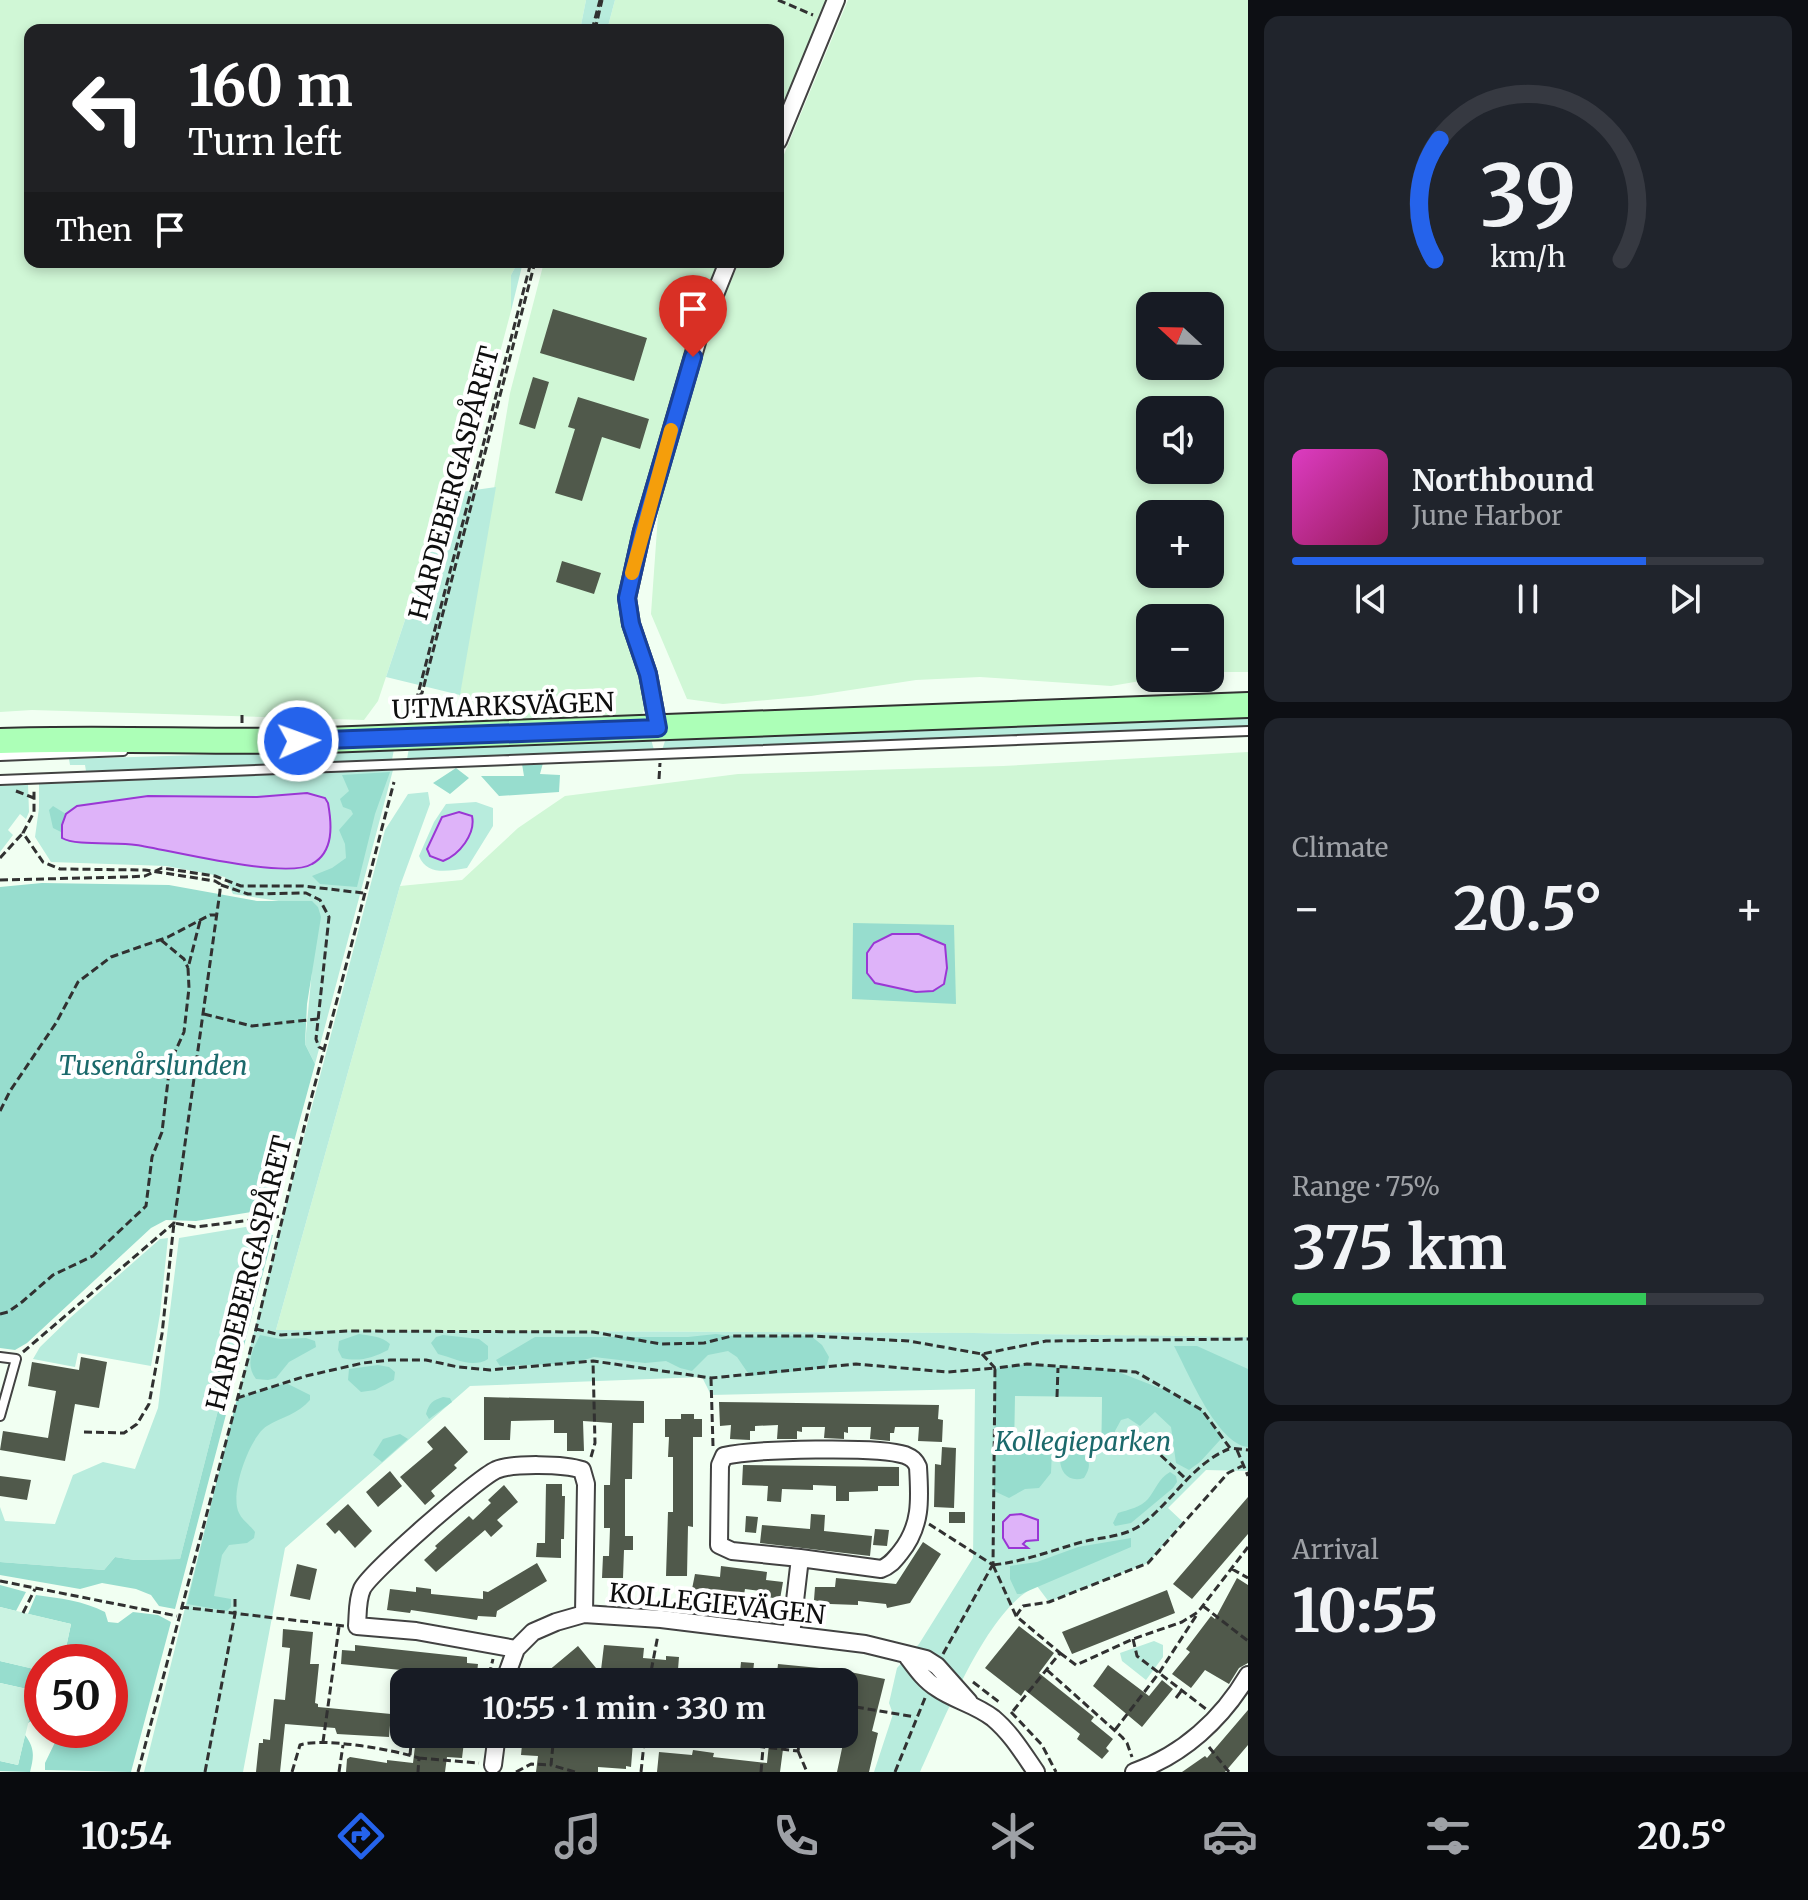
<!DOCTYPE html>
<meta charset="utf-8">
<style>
:root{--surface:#171b24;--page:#20242c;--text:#f1f3f6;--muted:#9ea1a6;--line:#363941;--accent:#2563eb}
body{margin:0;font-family:Merriweather,serif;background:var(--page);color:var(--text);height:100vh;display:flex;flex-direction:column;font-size:30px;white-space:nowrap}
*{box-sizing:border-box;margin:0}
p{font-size:26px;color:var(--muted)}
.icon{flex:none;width:44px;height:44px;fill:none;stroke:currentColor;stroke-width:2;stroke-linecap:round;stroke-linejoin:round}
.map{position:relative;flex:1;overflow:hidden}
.drawer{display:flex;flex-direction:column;gap:16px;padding:16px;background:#0d0f14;width:560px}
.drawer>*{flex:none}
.banner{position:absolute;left:24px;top:24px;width:760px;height:244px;border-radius:16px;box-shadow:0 4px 12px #0003;background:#202124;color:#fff;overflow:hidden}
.needle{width:52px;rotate:292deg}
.buttons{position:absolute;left:1136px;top:292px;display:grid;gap:16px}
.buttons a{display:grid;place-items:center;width:88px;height:88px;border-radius:16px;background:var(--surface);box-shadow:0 4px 12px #0003;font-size:40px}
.speed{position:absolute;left:24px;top:1644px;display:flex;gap:16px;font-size:40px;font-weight:700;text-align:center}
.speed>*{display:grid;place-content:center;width:104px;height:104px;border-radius:50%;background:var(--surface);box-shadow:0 4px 12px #0003;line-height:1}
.speed .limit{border:12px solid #d22;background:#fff;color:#111}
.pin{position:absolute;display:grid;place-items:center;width:68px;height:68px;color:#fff;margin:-82px -34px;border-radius:50% 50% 50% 0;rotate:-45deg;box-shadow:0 0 8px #0007}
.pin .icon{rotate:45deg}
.me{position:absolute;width:88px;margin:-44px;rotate:88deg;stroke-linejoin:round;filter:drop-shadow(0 0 6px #0008)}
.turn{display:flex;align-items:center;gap:28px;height:168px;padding:0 32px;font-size:36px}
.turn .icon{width:104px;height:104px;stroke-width:2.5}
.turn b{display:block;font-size:56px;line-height:68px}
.then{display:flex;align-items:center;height:76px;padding:0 32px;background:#0003;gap:16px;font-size:30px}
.big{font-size:60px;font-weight:700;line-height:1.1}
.drawer .tile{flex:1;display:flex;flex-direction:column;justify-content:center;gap:12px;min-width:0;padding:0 28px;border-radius:16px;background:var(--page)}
.drawer .dial{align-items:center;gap:0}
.dial svg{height:208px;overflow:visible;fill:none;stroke:var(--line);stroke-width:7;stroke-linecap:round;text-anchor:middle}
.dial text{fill:var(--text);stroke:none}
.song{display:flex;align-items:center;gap:24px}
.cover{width:96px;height:96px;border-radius:12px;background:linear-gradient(135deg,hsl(310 70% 55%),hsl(330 70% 35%))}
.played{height:8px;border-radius:4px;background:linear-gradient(90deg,var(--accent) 75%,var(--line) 75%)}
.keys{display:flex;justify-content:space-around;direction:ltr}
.heat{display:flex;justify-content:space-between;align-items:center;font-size:44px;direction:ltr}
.charge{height:12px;border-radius:6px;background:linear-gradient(90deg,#34c759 75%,var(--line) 0)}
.trip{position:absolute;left:390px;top:1668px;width:468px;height:80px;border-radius:16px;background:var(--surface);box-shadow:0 4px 12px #0003;font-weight:700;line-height:80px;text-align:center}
.tab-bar{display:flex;height:128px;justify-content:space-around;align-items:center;background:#090b0e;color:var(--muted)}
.tab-bar .icon{width:56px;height:56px}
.tab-bar .current{color:var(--accent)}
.tab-bar b{font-size:36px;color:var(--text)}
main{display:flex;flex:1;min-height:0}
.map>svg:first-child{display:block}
</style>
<main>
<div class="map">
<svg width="1248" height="1772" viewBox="0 0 1248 1772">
<rect width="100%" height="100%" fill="#f1fff2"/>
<path fill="#d0f7d6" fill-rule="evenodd" d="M0,0H586L580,30H30V262H518L511,275V311L482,420L468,431L378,701L364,720L32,710L0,712Z
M615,0H827L778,119V30H607Z
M848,0H1248V672H1210V618H1150V678H1158L1111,686L980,677L916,680L811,696L723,704L687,699L651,614L659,501L709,335L739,262H778V169ZM1210,306V366H1150V306ZM1210,410V470H1150V410ZM1210,514V574H1150V514Z
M544,262H720L633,526L617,604L633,651L646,706L639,720L455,722L510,393Z
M1248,752V1338L973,1333L276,1330L400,886L462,880L518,828L565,796L738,774L1003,766Z"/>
<path fill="#b8ecdd" d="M586,0H615L607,30H580Z
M518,262H523L511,311V275Z
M496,487L460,695L386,677L447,494Z
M1248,715V726L662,750L666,738Z
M651,739L654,750L407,759L409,748Z
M394,749L392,760L86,771L85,765H70L69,759Z
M393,770L315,1064L305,1044L318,907L233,894L225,877L166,866L51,862L35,837L39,808V784Z
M28,784L29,812L26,819L20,814L8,830L13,835L0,852V786Z
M428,792L430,804L400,886L276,1330L973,1333L1248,1337V1471L1206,1470L1168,1508L1183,1522L1148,1563L1049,1602L1037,1586C987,1607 943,1723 920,1772H874L893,1714L889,1703L897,1668L919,1644L973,1558L975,1389L711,1395L702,1377L470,1386L285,1548L243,1772H144L283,1216L385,830L408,794Z
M476,802L493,808V826L467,868C448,871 427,876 419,856L434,822L446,804Z
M258,1225L263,1234L180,1559L135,1560L115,1557L104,1570L0,1562V1507L5,1521L55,1524L73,1475L103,1462L135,1469L158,1408L179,1238Z
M168,1238L160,1314L151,1366L78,1353L75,1367L33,1359L40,1347L71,1317L160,1239Z
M1154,1641L1163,1645V1657L1146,1680L1122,1661L1120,1653Z"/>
<path fill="#97ddce" d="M543,763L540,774L560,775L559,792L499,796L481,776H524L522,764Z
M456,768L469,778L450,794L433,783Z
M390,772L375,814L357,887L320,884L312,876L332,868L346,858L345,844L339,830L353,814L351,810L343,807L340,799L349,791L342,775Z
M53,806L66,814L61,832L53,828L49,810Z
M42,883L169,885L257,901H312L318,907L321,917L307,1004L305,1044L315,1064L276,1208L196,1221L166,1220L151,1228L27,1343L15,1350L0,1348V887Z
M853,923L954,925L956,1004L852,999Z
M263,1234L273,1235L175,1609L159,1606L151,1595L136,1589L102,1583L80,1589L0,1575V1562L104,1570L115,1557L135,1560L180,1559Z
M359,1334C371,1336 381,1336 390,1344L388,1350C373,1358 359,1362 342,1358L338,1350L339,1341Z
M716,1334C747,1339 779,1335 811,1336L822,1345L829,1357L826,1368L750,1376L737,1357L728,1351L708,1355L692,1371L680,1368L666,1361L645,1363L594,1357L574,1363L500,1366L496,1360L535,1337H688Z
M260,1335L280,1339L306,1338L315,1341L316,1347L289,1362L276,1378L268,1380L256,1379C245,1364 252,1351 260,1335Z
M443,1335L479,1339L488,1346V1359C472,1369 454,1358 438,1354L431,1343L436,1337Z
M1174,1346H1197L1248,1369V1447C1217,1444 1188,1372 1174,1346Z
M1027,1364L1116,1371L1172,1393L1202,1410L1221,1436L1220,1440L1200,1462L1189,1470L1176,1463L1171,1427L1155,1412L1140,1426L1128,1418L1121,1420L1115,1431L1116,1451L1101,1450L1102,1397L1014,1449L1052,1450L1051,1473L1039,1488L1025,1489L1009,1498L994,1491L995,1368Z
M378,1365L389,1367L395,1372L394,1380L375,1390L361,1392L348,1380L349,1369Z
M286,1383L310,1395V1400C298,1414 282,1417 267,1426C250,1436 229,1494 239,1513C242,1520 250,1525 255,1532L254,1538L247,1543L229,1545L222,1555L214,1596L231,1599V1607L227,1611L187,1604L237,1398Z
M443,1397L450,1398L452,1402L429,1419L426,1414C429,1403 433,1400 443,1397Z
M400,1434L408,1439L382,1462L373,1455L383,1439Z
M1062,1450H1080C1090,1461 1092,1465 1084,1478C1065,1484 1056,1466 1062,1450Z
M1170,1472L1176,1476L1177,1482L1173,1488L1131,1523L1115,1526L1113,1523L1118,1513C1128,1510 1141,1507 1148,1499C1156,1489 1158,1479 1170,1472Z
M1131,1538V1547L1021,1594H1017L1010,1579V1566L1037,1562L1078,1547Z
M0,1585L26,1592L16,1611L0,1607Z
M36,1595C59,1598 84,1601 105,1612L108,1622L118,1623L133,1612L158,1615L171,1622L131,1772L45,1770V1763L61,1730H110V1662H63L71,1624L28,1614Z
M0,1661L39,1670L42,1681V1714L28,1723L36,1691L0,1683Z
M25,1735C35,1748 34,1757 30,1772L0,1771V1761L18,1765Z"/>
<path fill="#cbf3e2" d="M1015,1396L1102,1397L1101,1450H1014Z
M0,1607L71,1624L63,1662H42V1671L0,1661Z
M0,1683L36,1691L18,1765L0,1761Z"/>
<path fill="#deb3f9" stroke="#9a37d4" stroke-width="2" d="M307,793L325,798L328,803C332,825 334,852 312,864C286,880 170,850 136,845C117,842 75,846 62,838V825L66,814L77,806L148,796L257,797Z
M459,812L472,816C476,834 459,855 443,861L430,856L427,849L442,817Z
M892,934H919L945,945L947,968L944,984L933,991L916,992L875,983L867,973V953L874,943Z
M1021,1514L1038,1520V1540L1026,1541L1023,1544L1028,1548H1009L1003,1538V1522L1010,1515Z"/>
<path fill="#50594b" d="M553,309L647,338L634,381L540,353Z
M533,377L549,382L535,429L519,424Z
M578,397L649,419L640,449L602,437L582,501L555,493L575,429L568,427Z
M562,561L601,573L594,594L556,582Z
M81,1357L107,1362L99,1408L75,1404L65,1461L0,1450L3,1431L48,1438L56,1391L28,1386L32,1362L79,1370Z
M484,1397L644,1401V1423H633L632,1479H625V1536H633V1550H624L623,1578H602L603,1556H609L610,1528H604V1485H610L612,1423L583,1421L584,1451H567V1433H554V1420L511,1421L510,1440H484Z
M719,1402L939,1405L938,1419L943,1420L942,1442L918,1441L919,1427H895L894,1433H890V1441L870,1439L871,1427H848V1433L844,1432V1439L824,1438L825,1427H802V1432L797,1431V1439H777L778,1425L755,1426V1431H750V1440L730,1439L731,1425L720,1426Z
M681,1414H694V1419H702V1437H693V1527L688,1526L687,1576H666L668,1512H673V1457H668L669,1437H665V1419H681Z
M445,1426L468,1452L454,1465L457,1468L431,1491L435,1496L425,1505L400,1477L433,1449L427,1442Z
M942,1447L956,1448L954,1508L934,1507L935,1464L941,1465Z
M743,1465L899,1467V1486H878V1491L849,1492V1501H836V1486L813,1485V1490L782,1489L781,1502L767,1501L768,1486L742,1485Z
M390,1471L402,1486L378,1507L366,1492Z
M0,1476L31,1480L27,1500L0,1496Z
M546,1484H562V1496H565L564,1539H561V1558L536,1557L537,1543H545Z
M504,1485L518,1502L497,1520L503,1526L491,1537L485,1530L436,1572L424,1560L437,1548L435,1546L469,1516L473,1520L491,1503L488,1500Z
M1248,1497V1534L1192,1599L1173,1584Z
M348,1504L372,1531L355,1548L339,1530L335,1534L326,1524Z
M949,1512H965V1523H949Z
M811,1514L825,1515L824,1531L872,1536L870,1556L760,1543L762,1525L810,1529Z
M746,1516L758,1517L756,1533L745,1532Z
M875,1529L889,1530L887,1546L873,1545Z
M923,1542L941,1554L910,1603L887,1608L886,1604L858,1601V1605L830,1604L814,1600L815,1587H835L836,1578L896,1584Z
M537,1563L547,1581L497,1611L496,1617L478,1616L477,1620L411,1610L410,1613L387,1610L390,1589L416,1592V1587L431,1589V1594L483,1599V1591L488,1592Z
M297,1564L317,1569L310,1600L290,1596Z
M721,1566L767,1572L766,1580L783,1582L780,1599L767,1597V1592L745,1589L744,1595L692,1589L695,1574L720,1577Z
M1237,1578L1248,1585V1663L1239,1668L1229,1684L1205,1670L1191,1688L1172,1674L1190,1652L1186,1649L1211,1616L1215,1619Z
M1167,1590L1175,1613L1072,1654L1062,1632Z
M1019,1626L1054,1653L1039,1673L1094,1717L1091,1721L1113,1739L1106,1748L1109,1751L1102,1759L1077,1739L1080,1734L1025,1690L1021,1696L985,1668Z
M283,1629L313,1632L310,1664H319L315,1703L318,1704V1707L391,1714L389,1737L337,1734L335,1728L285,1724L280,1772H256L259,1743H263V1739L270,1740L274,1699L285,1700L290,1648L282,1647Z
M355,1645L467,1657V1663L478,1664L476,1682L442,1679L443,1675L416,1672L415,1681L400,1679L401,1670L341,1664L342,1650L355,1651Z
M604,1645L644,1648L643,1658L666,1660V1656L679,1657L677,1682H656L657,1674L634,1673L633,1676L619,1675L601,1670Z
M578,1646L596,1668L587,1676L584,1673L573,1682H535Z
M741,1662L754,1663L752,1682H739Z
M778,1664L840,1670L885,1679L872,1731L878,1733L869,1772H837L852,1701L844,1699V1682H776Z
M1108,1665L1149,1696L1162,1680L1173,1689L1142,1727L1093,1686Z
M1248,1710V1745L1225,1772H1182L1205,1756L1207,1758Z
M523,1734H547L546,1745L569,1747L570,1735L633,1742L631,1767L626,1766V1769L598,1767V1772H536L538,1756L521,1755Z
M770,1734H785L780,1772H657L659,1752L692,1755L693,1750L714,1753L713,1757L767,1763Z
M416,1738L464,1742L462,1758L447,1757L445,1772H346L347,1759L350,1757L387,1763V1760L413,1763Z"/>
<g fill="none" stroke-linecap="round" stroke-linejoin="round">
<defs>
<path id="service" d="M0,756L123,751
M0,780L1248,731
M0,1357L16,1359L0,1416"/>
<path id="minor" d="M778,141L836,0
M658,728L648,674L631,624L627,598L642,531L700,332L728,262
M791,1635L800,1558L732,1551L719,1545L720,1465L724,1456C753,1449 879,1446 905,1455C912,1458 915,1460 918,1467C920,1499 922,1526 900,1553C894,1560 890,1566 881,1569L800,1558
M516,1649L416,1631L357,1626C358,1614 357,1600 362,1589C369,1573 477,1479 496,1470C512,1463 565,1464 582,1470L586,1484L584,1614
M907,1656C916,1668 924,1680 937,1688C954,1700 975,1704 993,1718C1011,1733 1023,1753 1036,1772
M504,1682L516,1649L533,1632L556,1622L584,1614L661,1619L865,1644L926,1659L937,1666L969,1702
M493,1765L497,1734
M1134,1772C1183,1755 1222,1719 1248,1675"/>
<path id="secondary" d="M0,741C109,737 217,743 326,740L1248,705"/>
</defs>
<use href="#service" stroke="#424242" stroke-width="12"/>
<use href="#minor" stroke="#424242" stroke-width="20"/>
<use href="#secondary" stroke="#313131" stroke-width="28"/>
<path stroke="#313131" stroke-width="3" stroke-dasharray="8 4" stroke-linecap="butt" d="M778,0L813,15
M592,30L600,0
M595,30L602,0
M418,697L422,693L535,262
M413,713L531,262
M242,723V713
M659,779L660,763
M16,791L34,798
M0,858L22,834
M0,880L125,877L145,876L162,868L215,876L241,886H303L363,893
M221,885L248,894L306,893L320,900L329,917L316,1039L319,1047L325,1050
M161,940L184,959L188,968
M204,1014L252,1026L318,1019
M0,1111L10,1091L56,1023L78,982L111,957L168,937L210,915H217
M0,1314L8,1312L22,1302L53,1275L93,1256L146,1206L152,1157L162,1132L170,1063L184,1032L189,988L188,968L200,921
M256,1329L281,1335L347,1331L593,1332L661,1344L704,1343L732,1336H811L909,1341L982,1354L1046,1341L1248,1339
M23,1352L174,1223L220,891V884L215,881L145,870L60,869L43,862L23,833L34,812V789
M982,1354L995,1368L1027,1364L1136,1372L1202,1410L1230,1448L1248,1450
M711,1378L713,1446
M1057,1397L1058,1368
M237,1398L306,1376L363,1363L390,1360H426L458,1367L490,1370L593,1361L711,1378L856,1364L948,1372L995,1368L993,1565L929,1524
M84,1432L124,1433L137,1424L149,1404L162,1334L174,1223L196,1227L283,1216
M1152,1447L1187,1480
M1237,1450L1248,1476
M591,1457L595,1443L593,1361
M993,1565C1026,1561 1050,1551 1082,1542C1102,1537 1124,1537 1141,1525C1172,1502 1193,1463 1229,1449
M993,1565L1016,1616L1060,1653L1013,1711
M1232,1569L1248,1578
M0,1581L177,1616
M1203,1606L1248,1641
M181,1607L344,1626
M23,1613L35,1589
M1016,1616L1023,1606L1049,1602L1148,1563L1228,1473L1242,1466
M1133,1639L1137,1656L1206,1709
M1060,1653L1076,1665L1133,1639L1182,1622L1198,1612L1248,1547
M943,1654L992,1566
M1047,1670L1122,1737L1127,1743L1132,1757
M489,1675L493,1659
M583,1682L593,1676L650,1679
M649,1682L658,1635
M973,1682L999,1702
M1176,1698L1182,1690
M844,1705L915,1717
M1011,1712L1042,1745L1056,1772
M1115,1730L1159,1673L1196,1616
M554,1734L551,1765L575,1772
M650,1734L798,1751L801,1734
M323,1742L339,1627
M1209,1747L1229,1772
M798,1751L807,1772
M410,1755L412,1734
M419,1758L479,1763
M138,1772L256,1329L309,1107L394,782
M205,1772L235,1614V1599
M292,1772L300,1745C324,1737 394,1750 419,1758L418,1772
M339,1772L343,1745
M516,1772L531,1764L551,1765
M641,1772L645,1734
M761,1772L763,1748
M895,1772L925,1698"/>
<use href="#service" stroke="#fff" stroke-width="8"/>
<use href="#minor" stroke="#fff" stroke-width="16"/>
<use href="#secondary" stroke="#acffb7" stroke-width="24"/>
</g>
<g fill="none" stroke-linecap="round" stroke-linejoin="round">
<defs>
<path id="route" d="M298,741L658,728L648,674L631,624L627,598L642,531L693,357"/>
</defs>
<use href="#route" stroke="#184099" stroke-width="20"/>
<use href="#route" stroke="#2563eb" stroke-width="14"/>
<path stroke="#f59e0b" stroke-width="14" d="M632,573L671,430"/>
</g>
<g text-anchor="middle" stroke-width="8" stroke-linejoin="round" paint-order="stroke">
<g font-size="26" fill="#0f0f0f" stroke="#fff">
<text transform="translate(454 483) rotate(-75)" y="9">HARDEBERGASPÅRET</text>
<text transform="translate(503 706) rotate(-2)" y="9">UTMARKSVÄGEN</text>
<text transform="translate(249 1273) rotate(-76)" y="9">HARDEBERGASPÅRET</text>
<text transform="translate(717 1604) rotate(6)" y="9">KOLLEGIEVÄGEN</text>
</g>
<g font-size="26" font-style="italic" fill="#1b696b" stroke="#fff">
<text x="153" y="1075">Tusenårslunden</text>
<text x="1083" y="1451">Kollegieparken</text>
</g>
</g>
</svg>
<div class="buttons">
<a><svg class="needle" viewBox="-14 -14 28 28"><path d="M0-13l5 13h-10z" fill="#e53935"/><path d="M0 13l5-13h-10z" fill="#9ea1a6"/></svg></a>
<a><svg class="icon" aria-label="sound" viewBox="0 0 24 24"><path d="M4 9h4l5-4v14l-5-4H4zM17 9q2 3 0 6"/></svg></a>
<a>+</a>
<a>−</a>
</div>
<div class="speed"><div class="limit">50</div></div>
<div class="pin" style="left:693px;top:357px;background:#d93025"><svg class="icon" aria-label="arrive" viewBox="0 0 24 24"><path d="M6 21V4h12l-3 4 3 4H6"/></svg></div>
<svg class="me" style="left:298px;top:741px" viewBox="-20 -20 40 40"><circle r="17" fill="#2563eb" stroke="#fff" stroke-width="3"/><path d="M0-11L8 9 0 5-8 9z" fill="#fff"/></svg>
<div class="trip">10:55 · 1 min · 330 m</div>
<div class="banner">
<div class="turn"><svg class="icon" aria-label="left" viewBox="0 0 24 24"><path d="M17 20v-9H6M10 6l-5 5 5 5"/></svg><div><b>160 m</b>Turn left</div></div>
<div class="then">Then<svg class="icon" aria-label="arrive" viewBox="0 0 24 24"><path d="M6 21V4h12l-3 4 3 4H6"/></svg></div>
</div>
</div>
<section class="drawer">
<div class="tile dial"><svg viewBox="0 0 100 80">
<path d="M14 69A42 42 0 1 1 86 69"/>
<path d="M14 69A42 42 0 0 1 16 23" stroke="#2563eb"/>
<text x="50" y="56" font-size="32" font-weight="700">39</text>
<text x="50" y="72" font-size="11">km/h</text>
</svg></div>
<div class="tile">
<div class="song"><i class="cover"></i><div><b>Northbound</b><p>June Harbor</p></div></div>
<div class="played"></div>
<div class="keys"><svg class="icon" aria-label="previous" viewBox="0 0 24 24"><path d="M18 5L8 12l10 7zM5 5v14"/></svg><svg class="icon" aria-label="pause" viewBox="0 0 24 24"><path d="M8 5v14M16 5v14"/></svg><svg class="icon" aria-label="next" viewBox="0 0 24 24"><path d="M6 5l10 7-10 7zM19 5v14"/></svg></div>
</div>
<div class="tile"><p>Climate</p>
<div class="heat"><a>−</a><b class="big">20.5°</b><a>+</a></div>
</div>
<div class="tile"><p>Range · 75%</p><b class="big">375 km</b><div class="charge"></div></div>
<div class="tile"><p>Arrival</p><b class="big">10:55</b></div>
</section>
</main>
<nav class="tab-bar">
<b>10:54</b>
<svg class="icon current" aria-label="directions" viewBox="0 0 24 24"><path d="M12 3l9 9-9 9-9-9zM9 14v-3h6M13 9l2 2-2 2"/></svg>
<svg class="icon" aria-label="music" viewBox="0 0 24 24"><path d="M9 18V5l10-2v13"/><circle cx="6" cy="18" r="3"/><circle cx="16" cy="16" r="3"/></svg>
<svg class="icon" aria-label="phone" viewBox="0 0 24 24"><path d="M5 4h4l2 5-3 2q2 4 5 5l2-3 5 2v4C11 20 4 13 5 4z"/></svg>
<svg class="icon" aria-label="climate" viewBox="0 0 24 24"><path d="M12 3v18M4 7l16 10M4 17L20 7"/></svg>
<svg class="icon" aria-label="car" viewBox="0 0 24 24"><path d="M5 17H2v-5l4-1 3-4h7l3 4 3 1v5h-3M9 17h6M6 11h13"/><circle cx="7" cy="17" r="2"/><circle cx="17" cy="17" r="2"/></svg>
<svg class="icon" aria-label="filters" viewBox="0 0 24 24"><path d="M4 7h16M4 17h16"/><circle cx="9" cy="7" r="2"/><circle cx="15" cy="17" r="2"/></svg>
<b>20.5°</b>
</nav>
